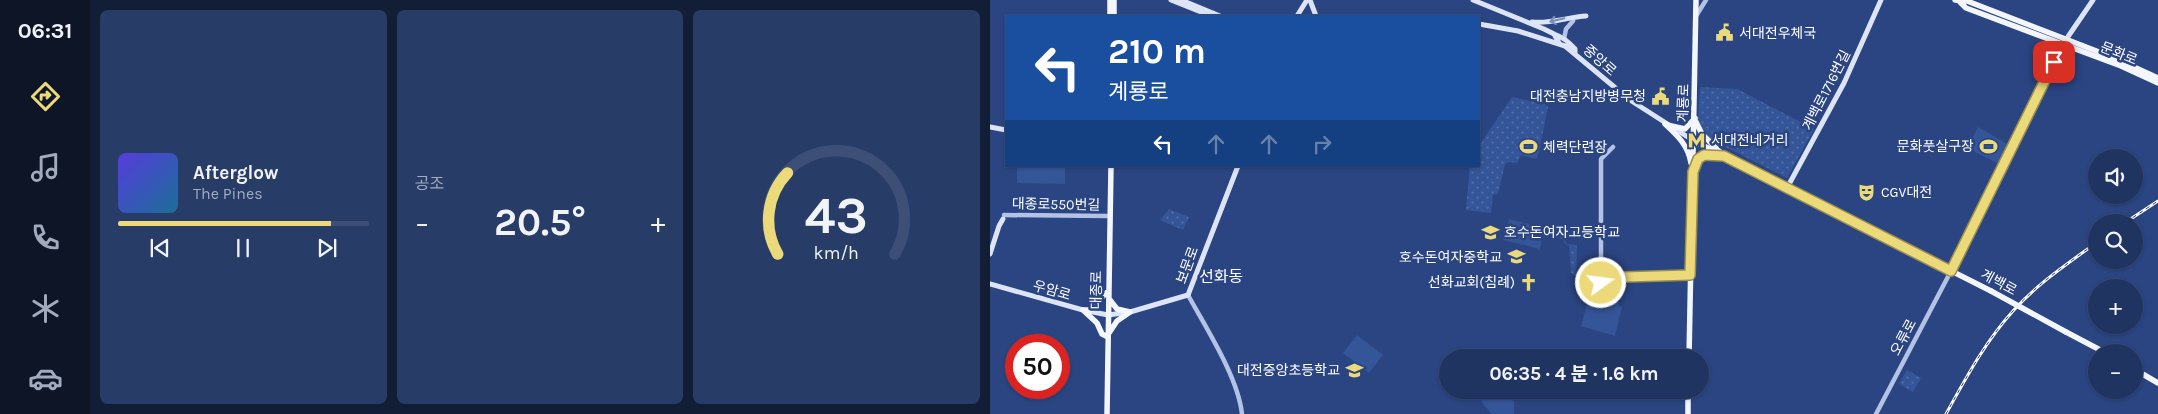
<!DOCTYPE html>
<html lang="ko">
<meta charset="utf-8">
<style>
:root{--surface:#203462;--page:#283c68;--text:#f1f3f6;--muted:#a2aabe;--line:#3d4f77;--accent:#ecda7a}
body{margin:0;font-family:Karla,"Noto Sans KR",sans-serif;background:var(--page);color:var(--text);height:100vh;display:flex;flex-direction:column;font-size:19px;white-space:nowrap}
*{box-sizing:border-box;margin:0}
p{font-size:16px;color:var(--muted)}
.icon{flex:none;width:28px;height:28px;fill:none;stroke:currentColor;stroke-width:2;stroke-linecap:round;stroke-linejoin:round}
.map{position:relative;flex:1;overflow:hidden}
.details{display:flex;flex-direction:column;gap:10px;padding:10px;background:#121d36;width:900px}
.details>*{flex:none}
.hud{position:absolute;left:15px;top:15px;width:475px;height:152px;border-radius:0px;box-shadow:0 1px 4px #0004,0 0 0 1px var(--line);background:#1a4fa0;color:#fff;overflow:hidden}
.tools{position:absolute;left:1098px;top:149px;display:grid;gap:10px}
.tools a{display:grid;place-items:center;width:55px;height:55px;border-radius:50%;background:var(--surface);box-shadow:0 1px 4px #0004,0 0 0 1px var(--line);font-size:25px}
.speed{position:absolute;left:15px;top:334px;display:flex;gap:10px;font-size:25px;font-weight:700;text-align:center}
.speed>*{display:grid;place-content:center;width:65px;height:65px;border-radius:50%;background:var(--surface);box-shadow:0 1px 4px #0004,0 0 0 1px var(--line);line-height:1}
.speed .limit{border:8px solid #d22;background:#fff;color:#111}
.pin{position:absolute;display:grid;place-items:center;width:42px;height:42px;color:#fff;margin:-21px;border-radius:10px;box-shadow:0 2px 8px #0006}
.me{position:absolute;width:55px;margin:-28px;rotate:76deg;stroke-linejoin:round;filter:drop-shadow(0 0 4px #0008)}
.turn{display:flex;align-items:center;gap:18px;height:105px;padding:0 20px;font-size:22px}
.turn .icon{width:65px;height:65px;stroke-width:2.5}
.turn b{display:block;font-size:35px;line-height:42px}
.lanes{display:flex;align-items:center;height:48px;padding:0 20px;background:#0003;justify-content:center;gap:25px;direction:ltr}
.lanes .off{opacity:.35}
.big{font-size:38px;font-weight:700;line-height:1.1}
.details .widget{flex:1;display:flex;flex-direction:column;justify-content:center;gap:8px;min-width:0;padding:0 18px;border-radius:8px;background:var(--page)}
.details .dial{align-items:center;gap:0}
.dial svg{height:130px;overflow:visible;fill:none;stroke:var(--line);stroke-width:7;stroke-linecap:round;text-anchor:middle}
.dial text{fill:var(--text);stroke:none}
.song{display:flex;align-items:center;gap:15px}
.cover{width:60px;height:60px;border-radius:8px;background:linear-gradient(135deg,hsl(250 70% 55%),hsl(200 70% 35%))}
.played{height:5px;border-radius:2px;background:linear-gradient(90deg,var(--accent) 85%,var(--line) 85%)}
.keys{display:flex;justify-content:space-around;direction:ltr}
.heat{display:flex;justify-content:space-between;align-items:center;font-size:28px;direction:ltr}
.details .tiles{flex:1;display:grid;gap:10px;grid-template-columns:repeat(3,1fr)}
.trip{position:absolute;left:449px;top:349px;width:270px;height:50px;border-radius:25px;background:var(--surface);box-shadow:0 1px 4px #0004,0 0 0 1px var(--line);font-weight:700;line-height:50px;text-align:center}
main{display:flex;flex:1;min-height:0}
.menu{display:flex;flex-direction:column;width:90px;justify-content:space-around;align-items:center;background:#0d1527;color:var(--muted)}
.menu .icon{width:35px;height:35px}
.menu .active{color:var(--accent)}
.menu b{font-size:22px;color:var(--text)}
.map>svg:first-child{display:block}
</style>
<main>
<nav class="menu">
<b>06:31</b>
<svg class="icon active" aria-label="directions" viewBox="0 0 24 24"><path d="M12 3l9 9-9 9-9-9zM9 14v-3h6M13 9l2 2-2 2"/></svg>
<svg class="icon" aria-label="music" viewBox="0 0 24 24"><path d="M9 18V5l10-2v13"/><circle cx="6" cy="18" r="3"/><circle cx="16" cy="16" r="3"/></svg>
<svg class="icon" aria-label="phone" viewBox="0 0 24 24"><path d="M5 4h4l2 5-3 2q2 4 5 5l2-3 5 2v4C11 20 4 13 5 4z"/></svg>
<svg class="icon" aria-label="climate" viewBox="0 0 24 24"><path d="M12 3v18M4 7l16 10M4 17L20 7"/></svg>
<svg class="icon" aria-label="car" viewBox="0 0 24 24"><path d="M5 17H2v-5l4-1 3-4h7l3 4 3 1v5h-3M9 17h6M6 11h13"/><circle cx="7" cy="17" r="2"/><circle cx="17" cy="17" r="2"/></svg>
</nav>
<section class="details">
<div class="tiles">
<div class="widget">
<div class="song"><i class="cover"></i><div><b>Afterglow</b><p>The Pines</p></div></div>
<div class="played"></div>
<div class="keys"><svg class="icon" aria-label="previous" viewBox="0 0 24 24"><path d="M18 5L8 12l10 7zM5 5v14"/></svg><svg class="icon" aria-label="pause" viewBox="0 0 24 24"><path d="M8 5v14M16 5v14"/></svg><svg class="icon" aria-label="next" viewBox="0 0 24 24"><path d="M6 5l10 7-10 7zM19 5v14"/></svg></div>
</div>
<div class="widget"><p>공조</p>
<div class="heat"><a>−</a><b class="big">20.5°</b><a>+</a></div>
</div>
<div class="widget dial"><svg viewBox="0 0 100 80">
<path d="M14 69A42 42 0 1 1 86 69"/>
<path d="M14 69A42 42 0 0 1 20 19" stroke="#ecda7a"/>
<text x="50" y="56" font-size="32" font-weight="700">43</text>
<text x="50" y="72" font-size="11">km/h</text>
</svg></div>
</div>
</section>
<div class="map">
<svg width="1168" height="414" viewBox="0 0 1168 414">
<defs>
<pattern id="park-dots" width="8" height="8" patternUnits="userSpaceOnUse" patternTransform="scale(1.25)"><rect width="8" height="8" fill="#355599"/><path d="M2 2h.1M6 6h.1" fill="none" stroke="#536ea8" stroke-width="1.8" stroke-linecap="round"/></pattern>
</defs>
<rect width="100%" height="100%" fill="#2a4582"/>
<path fill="#355599" d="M988,127L1019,145L1009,164L977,148Z
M27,166H75V184L27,183Z
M519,219L554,228L550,249L513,240Z
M621,291L626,292L629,306L632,307L625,336L591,326L597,304Z
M367,335L393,355L379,373L353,353Z
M492,390H513L524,402V414H502C495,406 488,401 492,390Z"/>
<path fill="url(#park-dots)" d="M710,87L747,89L824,129L797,178L722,140L712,128L708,119Z
M522,97L555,104L558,107L549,152L546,159L531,155L527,163L519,162L515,164L508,194L503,195L501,213L476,210L480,166H489V146Z
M179,209L199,217L193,230L170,220Z
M571,235H573L577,244L587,245L586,276L581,273L579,246L575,244L573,239H569Z
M917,370L931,378L923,392L909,384Z"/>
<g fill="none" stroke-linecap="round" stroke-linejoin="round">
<path stroke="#b3c3e6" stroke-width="4.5" d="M706,16L716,0
M574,39L576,29L583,21
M14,215L117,216
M611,283V159L623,147
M198,295C216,328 248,377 252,414
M886,414L961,271"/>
<path stroke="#dce4f6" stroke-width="5" d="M181,0L216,14L223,13
M191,0L230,16
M320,0L326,16
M483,0L554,29L564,34L569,43
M307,16L317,0
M542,22C561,24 578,17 596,16
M489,24L528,31L575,46L640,100L704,141
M564,34C573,37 579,42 585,49V53
M0,127L16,130
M797,188L854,83L891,0
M0,254L9,226L13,219
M961,271L1073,44L1103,0
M611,283L634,277L700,275
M0,284L93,310L118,315L140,312L198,295L248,166"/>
<path stroke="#f3f6fd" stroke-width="5.5" d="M965,0L977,1L1122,57L1168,78
M970,2L976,8L1131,66L1168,83
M120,16V0
M124,16V0
M705,120L712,134L730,152
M675,124C688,136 698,145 701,163
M677,125L695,129L705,118
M704,141L1001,291
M704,167C709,155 717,154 729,156
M120,300L127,309L140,312
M93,310L107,323L112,334L116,336
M93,310H101L116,293
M1076,332L1114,352
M119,333L127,321L140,312
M699,358L706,0
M1144,369L1168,383
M117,414L121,166
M698,414V390"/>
<defs>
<path id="rail" d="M1136,222L1168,201
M956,414C976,378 995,342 1023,311C1047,284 1077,264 1106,243"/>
</defs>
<use href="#rail" stroke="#fff" stroke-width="3"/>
<use href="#rail" stroke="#2a4582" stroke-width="1" stroke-dasharray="4" stroke-linecap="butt"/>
<path stroke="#f3f6fd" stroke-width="5.5" d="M1001,291L1076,332"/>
</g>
<defs><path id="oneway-shaft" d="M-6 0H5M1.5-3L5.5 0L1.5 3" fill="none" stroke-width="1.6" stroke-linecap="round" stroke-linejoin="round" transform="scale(1.25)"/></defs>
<use stroke="#7a8db6" href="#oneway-shaft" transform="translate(567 20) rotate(167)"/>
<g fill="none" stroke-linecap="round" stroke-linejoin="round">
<defs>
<path id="route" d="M611,283L634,277L700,275L703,172L708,159L714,155L734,156L961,271L1064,62"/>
</defs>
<use href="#route" stroke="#998e4f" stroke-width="12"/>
<use href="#route" stroke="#ecda7a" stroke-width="9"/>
</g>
<defs>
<symbol id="civic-bare" viewBox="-9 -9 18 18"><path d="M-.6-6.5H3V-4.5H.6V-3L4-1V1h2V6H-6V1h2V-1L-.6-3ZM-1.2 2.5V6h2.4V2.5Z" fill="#ecda7a" stroke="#2a4582" stroke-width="2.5" paint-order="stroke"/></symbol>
<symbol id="metro-bare" viewBox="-9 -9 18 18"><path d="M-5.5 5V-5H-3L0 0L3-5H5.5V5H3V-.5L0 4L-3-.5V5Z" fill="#ecda7a" stroke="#2a4582" stroke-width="2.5" paint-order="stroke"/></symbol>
<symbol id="stadium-bare" viewBox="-9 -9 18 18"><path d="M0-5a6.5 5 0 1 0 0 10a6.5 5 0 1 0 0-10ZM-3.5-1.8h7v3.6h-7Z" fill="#ecda7a" stroke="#2a4582" stroke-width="2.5" paint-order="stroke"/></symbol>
<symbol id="theatre-bare" viewBox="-9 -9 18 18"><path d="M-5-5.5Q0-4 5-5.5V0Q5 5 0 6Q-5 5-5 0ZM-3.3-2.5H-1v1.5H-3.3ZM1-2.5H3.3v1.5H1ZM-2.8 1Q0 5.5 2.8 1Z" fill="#ecda7a" stroke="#2a4582" stroke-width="2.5" paint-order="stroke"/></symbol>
<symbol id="school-bare" viewBox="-9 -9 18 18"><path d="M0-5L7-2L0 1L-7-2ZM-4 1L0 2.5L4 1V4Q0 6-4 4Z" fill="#ecda7a" stroke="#2a4582" stroke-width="2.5" paint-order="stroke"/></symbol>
<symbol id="church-bare" viewBox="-9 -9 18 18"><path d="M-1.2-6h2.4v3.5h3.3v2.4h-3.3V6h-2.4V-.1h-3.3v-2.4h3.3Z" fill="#ecda7a" stroke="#2a4582" stroke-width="2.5" paint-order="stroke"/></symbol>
</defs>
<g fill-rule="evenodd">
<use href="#civic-bare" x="722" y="20" width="25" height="25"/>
<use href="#civic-bare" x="658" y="84" width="25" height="25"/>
<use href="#metro-bare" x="694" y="128" width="25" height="25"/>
<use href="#stadium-bare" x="986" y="134" width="25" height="25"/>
<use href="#stadium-bare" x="526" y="134" width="25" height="25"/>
<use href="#theatre-bare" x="864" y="180" width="25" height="25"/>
<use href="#school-bare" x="488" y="220" width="25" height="25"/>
<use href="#school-bare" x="514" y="244" width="25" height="25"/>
<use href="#church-bare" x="526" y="270" width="25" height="25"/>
<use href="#school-bare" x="352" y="358" width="25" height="25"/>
</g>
<g text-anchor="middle" stroke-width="5" stroke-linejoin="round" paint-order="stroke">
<g font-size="14" fill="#fff" stroke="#2a4582" text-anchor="start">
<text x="749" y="38">서대전우체국</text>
<text x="656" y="101" text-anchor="end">대전충남지방병무청</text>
<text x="721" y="145">서대전네거리</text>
<text x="984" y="151" text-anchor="end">문화풋살구장</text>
<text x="553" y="152">체력단련장</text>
<text x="891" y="197">CGV대전</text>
<text x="514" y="237">호수돈여자고등학교</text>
<text x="512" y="262" text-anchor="end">호수돈여자중학교</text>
<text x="525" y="287" text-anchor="end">선화교회(침례)</text>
<text x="350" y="375" text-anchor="end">대전중앙초등학교</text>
</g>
<g font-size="14" fill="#fff" stroke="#2a4582">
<text transform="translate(1129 53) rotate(22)" y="5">문화로</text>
<text transform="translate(610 60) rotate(41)" y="5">중앙로</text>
<text transform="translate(836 90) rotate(-63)" y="5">계백로1716번길</text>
<text transform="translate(693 103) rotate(-88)" y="5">계룡로</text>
<text transform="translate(66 204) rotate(1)" y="5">대종로550번길</text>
<text transform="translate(197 265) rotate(-70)" y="5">보문로</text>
<text transform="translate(1009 282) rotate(28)" y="5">계백로</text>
<text transform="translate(62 290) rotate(16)" y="5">우암로</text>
<text transform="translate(106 290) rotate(-89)" y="5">대종로</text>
<text transform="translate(913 337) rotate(-62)" y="5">오류로</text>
</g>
<g font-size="16" fill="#fff" stroke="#2a4582">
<text x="231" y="282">선화동</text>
</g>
</g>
</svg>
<div class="tools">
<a><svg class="icon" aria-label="sound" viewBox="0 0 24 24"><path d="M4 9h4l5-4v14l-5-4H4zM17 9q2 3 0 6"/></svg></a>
<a><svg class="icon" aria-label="search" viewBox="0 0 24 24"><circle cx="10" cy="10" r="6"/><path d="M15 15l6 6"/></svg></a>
<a>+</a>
<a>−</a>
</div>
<div class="speed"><div class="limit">50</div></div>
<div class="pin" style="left:1064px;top:62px;background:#d93025"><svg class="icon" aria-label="arrive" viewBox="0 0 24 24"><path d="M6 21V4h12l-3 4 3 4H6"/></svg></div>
<svg class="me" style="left:611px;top:283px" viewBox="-20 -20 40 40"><circle r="17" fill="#ecda7a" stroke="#fff" stroke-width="3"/><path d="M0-11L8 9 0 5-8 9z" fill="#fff"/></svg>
<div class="trip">06:35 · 4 분 · 1.6 km</div>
<div class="hud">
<div class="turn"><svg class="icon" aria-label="left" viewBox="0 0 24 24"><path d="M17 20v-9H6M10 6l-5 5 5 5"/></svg><div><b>210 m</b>계룡로</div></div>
<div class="lanes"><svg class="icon" aria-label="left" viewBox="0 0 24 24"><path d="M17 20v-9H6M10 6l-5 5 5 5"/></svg><svg class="icon off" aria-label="ahead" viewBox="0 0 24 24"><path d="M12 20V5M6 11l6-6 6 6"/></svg><svg class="icon off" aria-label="ahead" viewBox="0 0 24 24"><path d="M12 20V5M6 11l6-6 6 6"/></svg><svg class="icon off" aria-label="right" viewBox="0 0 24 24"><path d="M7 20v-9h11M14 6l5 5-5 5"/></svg></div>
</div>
</div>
</main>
